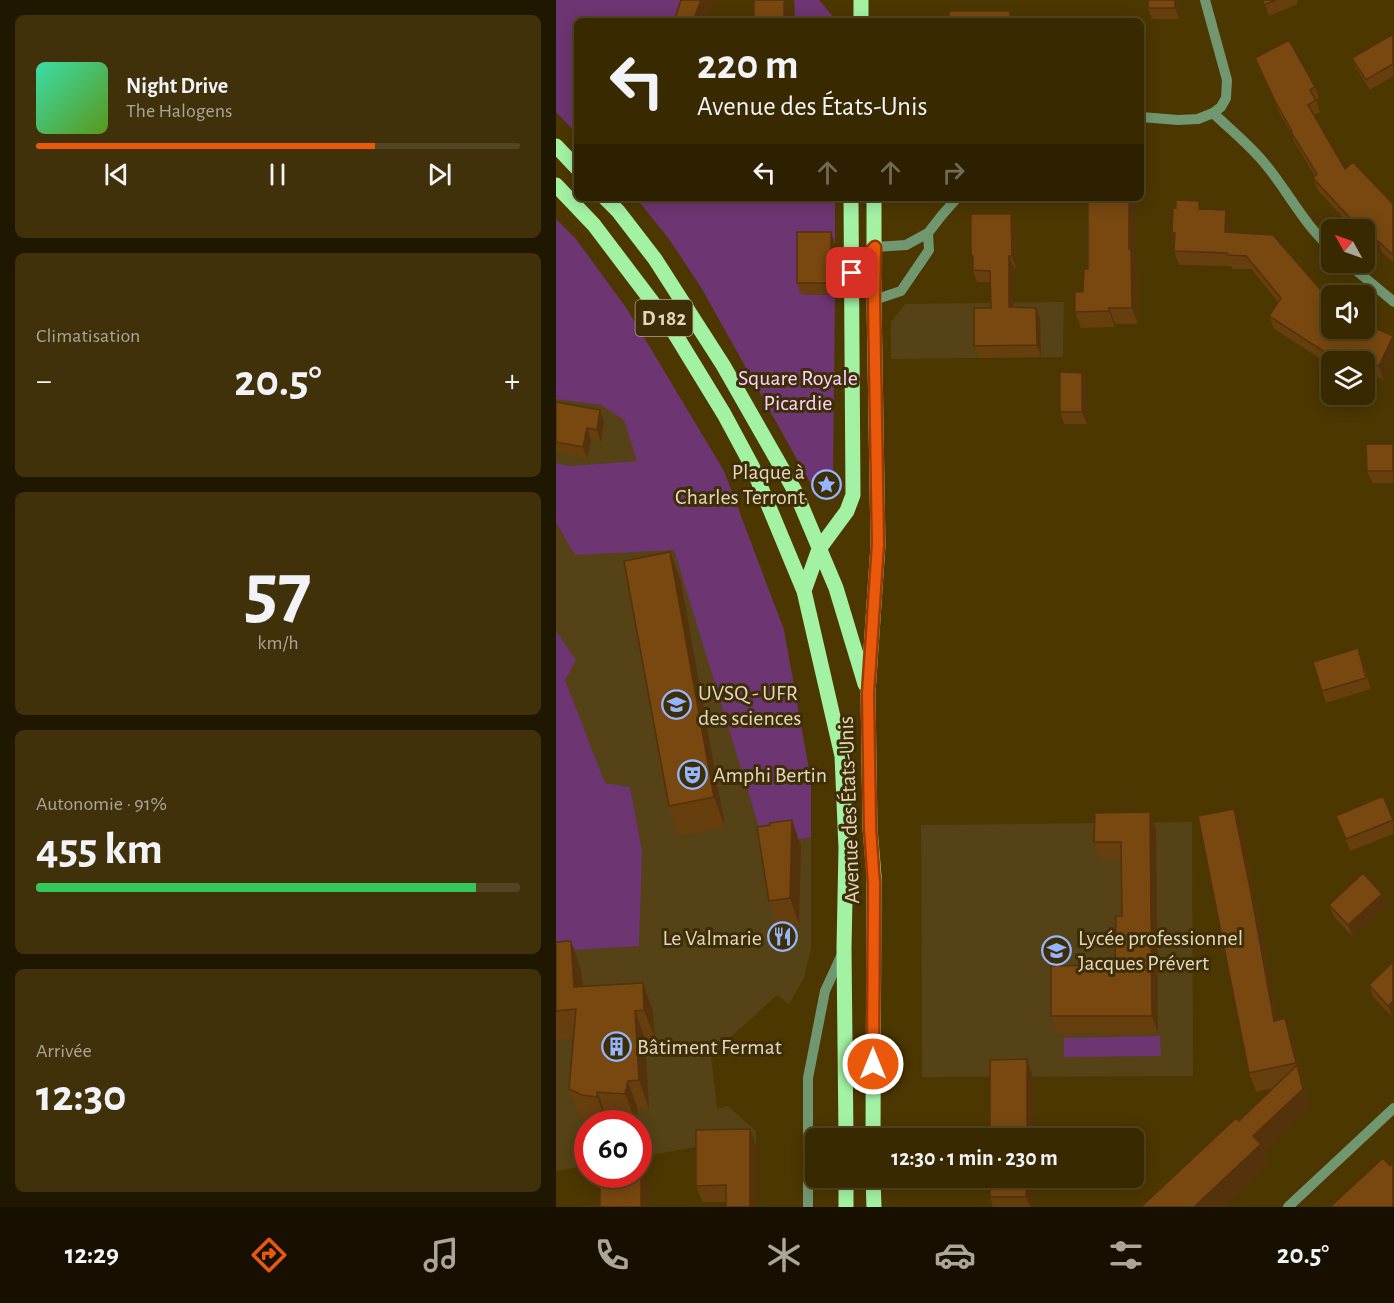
<!DOCTYPE html>
<html lang="fr">
<meta charset="utf-8">
<style>
:root{--surface:#392900;--page:#40310a;--text:#f1f3f6;--muted:#aba699;--line:#534522;--accent:#ea580c}
body{margin:0;font-family:"Alegreya Sans",sans-serif;background:var(--page);color:var(--text);height:100vh;display:flex;flex-direction:column;font-size:22px;white-space:nowrap}
*{box-sizing:border-box;margin:0}
p{font-size:20px;color:var(--muted)}
.icon{flex:none;width:33px;height:33px;fill:none;stroke:currentColor;stroke-width:2;stroke-linecap:round;stroke-linejoin:round}
.map{position:relative;flex:1;overflow:hidden}
.details{display:flex;flex-direction:column;gap:15px;padding:15px;background:#1f1700;width:556px}
.details>*{flex:none}
.guide{position:absolute;left:18px;top:18px;width:570px;height:183px;border-radius:9px;box-shadow:0 3px 15px #0003,0 0 0 2px var(--line);background:#392900;color:var(--text);overflow:hidden}
.needle{width:39px;rotate:310deg}
.tools{position:absolute;left:765px;top:219px;display:grid;gap:12px}
.tools a{display:grid;place-items:center;width:54px;height:54px;border-radius:9px;background:var(--surface);box-shadow:0 3px 15px #0003,0 0 0 2px var(--line);font-size:30px}
.speed{position:absolute;left:18px;top:1110px;display:flex;gap:12px;font-size:30px;font-weight:700;text-align:center}
.speed>*{display:grid;place-content:center;width:78px;height:78px;border-radius:50%;background:var(--surface);box-shadow:0 3px 15px #0003,0 0 0 2px var(--line);line-height:1}
.speed .limit{border:9px solid #d22;background:#fff;color:#111}
.pin{position:absolute;display:grid;place-items:center;width:51px;height:51px;color:#fff;margin:-26px;border-radius:12px;box-shadow:0 3px 9px #0006}
.me{position:absolute;width:66px;margin:-33px;rotate:0deg;stroke-linejoin:round;filter:drop-shadow(0 0 4px #0008)}
.turn{display:flex;align-items:center;gap:21px;height:126px;padding:0 24px;font-size:27px}
.turn .icon{width:78px;height:78px;stroke-width:2.5}
.turn b{display:block;font-size:42px;line-height:51px}
.lanes{display:flex;align-items:center;height:57px;padding:0 24px;background:#0003;justify-content:center;gap:30px;direction:ltr}
.lanes .off{opacity:.35}
.big{font-size:45px;font-weight:700;line-height:1.1}
.details .widget{flex:1;display:flex;flex-direction:column;justify-content:center;gap:9px;min-width:0;padding:0 21px;border-radius:9px;background:var(--page)}
.details .dial{align-items:center;gap:0}
.dial b{font-size:78px;line-height:1}
.song{display:flex;align-items:center;gap:18px}
.cover{width:72px;height:72px;border-radius:9px;background:linear-gradient(135deg,hsl(160 70% 55%),hsl(90 70% 35%))}
.played{height:6px;border-radius:3px;background:linear-gradient(90deg,var(--accent) 70%,var(--line) 70%)}
.keys{display:flex;justify-content:space-around;direction:ltr}
.heat{display:flex;justify-content:space-between;align-items:center;font-size:33px;direction:ltr}
.charge{height:9px;border-radius:4px;background:linear-gradient(90deg,#34c759 91%,var(--line) 0)}
.trip{position:absolute;left:249px;top:1128px;width:339px;height:60px;border-radius:9px;background:var(--surface);box-shadow:0 3px 15px #0003,0 0 0 2px var(--line);font-weight:700;line-height:60px;text-align:center}
.tab-bar{display:flex;height:96px;justify-content:space-around;align-items:center;background:#171000;color:var(--muted)}
.tab-bar .icon{width:42px;height:42px}
.tab-bar .current{color:var(--accent)}
.tab-bar b{font-size:27px;color:var(--text)}
main{display:flex;flex:1;min-height:0}
.map>svg:first-child{display:block}
</style>
<main>
<section class="details">
<div class="widget">
<div class="song"><i class="cover"></i><div><b>Night Drive</b><p>The Halogens</p></div></div>
<div class="played"></div>
<div class="keys"><svg class="icon" aria-label="previous" viewBox="0 0 24 24"><path d="M18 5L8 12l10 7zM5 5v14"/></svg><svg class="icon" aria-label="pause" viewBox="0 0 24 24"><path d="M8 5v14M16 5v14"/></svg><svg class="icon" aria-label="next" viewBox="0 0 24 24"><path d="M6 5l10 7-10 7zM19 5v14"/></svg></div>
</div>
<div class="widget"><p>Climatisation</p>
<div class="heat"><a>−</a><b class="big">20.5°</b><a>+</a></div>
</div>
<div class="widget dial"><b>57</b><p>km/h</p></div>
<div class="widget"><p>Autonomie · 91%</p><b class="big">455 km</b><div class="charge"></div></div>
<div class="widget"><p>Arrivée</p><b class="big">12:30</b></div>
</section>
<div class="map">
<svg width="838" height="1207" viewBox="0 0 838 1207">
<rect width="100%" height="100%" fill="#4c3700"/>
<path fill="#554216" d="M0,219L20,239L71,309L168,471L228,630L255,781V949L248,978L233,1004L221,995L155,1055L161,1109L172,1106L200,1131V1145L146,1146L83,1157L82,1124H32L31,1166L0,1171Z
M508,302L507,357L335,359V322L349,304Z
M636,822L637,1076L366,1077L365,825Z"/>
<path fill="#6d3571" d="M0,0H139L132,21H21V134L0,112Z
M238,0H263L279,19V21H239Z
M80,198H279V244H246L245,294L279,295L277,474L272,483L267,487H261L253,481L146,289L113,239Z
M0,219L20,239L71,309L168,471L228,630L255,781V837L209,847L118,550L19,555L0,523V463L14,466L81,461L68,420L45,405L0,399Z
M0,631L20,660L9,680L49,783L74,787L86,851L83,946L0,951Z
M604,1036L605,1056L508,1057V1038Z"/>
<g fill="none" stroke-linecap="round" stroke-linejoin="round">
<path stroke="#719771" stroke-width="10" d="M657,113C675,130 695,146 710,165C733,193 748,225 776,249
M585,117L622,120L642,119L657,113L665,107L670,98L671,80L649,0
M319,247L350,245L372,233L386,215L401,198
M790,262L838,302
M318,300L345,291L373,250L372,233
M252,1207V1078L269,991L286,954
M732,1207L838,1108"/>
<path stroke="#a3f2a4" stroke-width="15" d="M305,21V0
M0,146L21,168
M0,185L38,225L113,324L168,414L196,466L248,591L286,756L290,848L288,948L290,1138
M49,198L62,211L99,259L167,365L240,493L280,588L309,684
M248,591L263,549L291,511L297,495L295,198
M317,1138L318,876L314,828L312,693L322,545L318,300V198
M290,1178V1207
M317,1178L318,1207"/>
</g>
<path fill="#673e0e" d="M622,0L623,19H596L592,8Z
M707,0H741L742,4L713,16Z
M837,34V76L814,90L800,68L796,58Z
M699,58L759,87L763,98L760,100L764,112L758,115L789,169L836,203L837,202V262L826,252L822,256L808,241V230H798L761,189L757,178L759,176L739,143L735,133L723,112Z
M532,198H579V259L581,265L582,324H559V327L525,328L519,312L527,292L532,269Z
M647,209L674,223V232L776,328L808,325L828,380L808,371V362H776V366L718,329L713,316L722,302L695,269H676L675,266L623,265L618,251L619,239L616,232Z
M455,214L459,225L460,268H458L457,307L484,319L485,357L423,358L418,346L435,308L434,282H421L417,270V261L415,255Z
M275,232L279,244V295L245,294L241,283Z
M526,373L530,385L531,424H508L504,412Z
M0,402L44,410L48,422L45,442L35,440L31,459L0,453Z
M837,444V483H816L811,471Z
M125,582L169,827L123,836L113,806Z
M806,660L815,689L770,703L766,691Z
M827,796L837,822V834L794,851L780,816Z
M594,812L600,830L602,1033H501L495,1016L559,965L566,916V859H545L538,842Z
M685,828L702,912L721,1020L729,1018L736,1037L754,1109L708,1153L713,1165L667,1207H585L683,1121L717,1088L700,1092L693,1073Z
M245,846L243,924L222,927L213,901Z
M826,894L830,906L797,937L778,917L773,905Z
M15,941L25,970L27,986L97,1012L99,1039H89L93,1109L82,1110L80,1122L52,1120V1124H36L24,1118L13,1089L18,1039L0,1040V942Z
M837,962L836,1017L817,997L813,985Z
M200,1145L170,1202H146L140,1186Z
M477,1178V1207H437L434,1197Z"/>
<path fill="#54320b" d="M145,0H159L152,21H137Z
M228,0H230L238,21H228Z
M619,0H622L623,19L619,8Z
M454,11L458,21H454Z
M573,198H579V259L581,265L582,324L576,308L573,249Z
M670,210L674,223V245L669,232Z
M455,214L459,225L460,268L456,256Z
M275,232L279,244V295L275,283Z
M822,241L826,252L822,256L818,244Z
M453,256L458,268L457,319L453,307Z
M480,308L484,319L485,357L481,345Z
M553,308L559,324V327L553,311Z
M837,336V358L828,380L823,366Z
M526,373L530,385L531,424L526,412Z
M44,410L48,422L45,442L41,430Z
M31,428L35,440L31,459L27,447Z
M114,552L125,582L169,827L158,797Z
M678,809L685,828L702,912L725,1040L718,1021Z
M594,812L600,830L602,1033L596,1016Z
M236,820L245,846L243,924L234,898Z
M826,894L830,906L797,937L792,925Z
M15,941L25,970L29,1016L18,987Z
M87,983L97,1012L99,1039L88,1010Z
M837,1001V1016L836,1017L832,1006Z
M79,1011L89,1039L93,1109L83,1080Z
M729,1018L736,1037L747,1082L740,1063Z
M471,1059L477,1077V1138H471Z
M741,1065L748,1086L754,1109L708,1153L713,1165L667,1207H638L697,1136Z
M72,1081L82,1110L80,1122L69,1094Z
M41,1092L52,1120V1124H51L41,1097Z
M194,1129L200,1145V1207H194Z
M85,1166L93,1188V1207H85Z
M471,1178H477V1207H474L470,1197Z"/>
<path fill="#784810" stroke="#54320b" stroke-width="1.5" d="M125,0H145L137,21H118Z
M198,0H228V21H198Z
M592,0H619V8H592Z
M707,0H720L708,5Z
M393,11H454V21H393Z
M837,34V64L810,80L796,58Z
M733,40L759,87L754,90L760,100L752,105L789,169L797,162L836,203L837,202V255L822,241L818,244L808,234V230H805L757,178L761,174L735,132L736,131L719,101L699,58Z
M532,198H573V249H575L576,308H553V311L519,312V292H527L528,269H532Z
M620,200L643,201V209L670,210L669,232L717,235L776,303V328H808V325L809,326L810,324L837,336L823,366L798,355V362H789L767,351L713,316L725,298L690,256L671,255V253L618,251L619,233L616,232L617,208H620Z
M415,214H455L456,256H453V307L480,308L481,345L418,346V308H435L434,271L417,270V256L415,255Z
M241,232H275V283H241Z
M504,372L526,373V412H504Z
M0,402L44,410L41,430L31,428L27,447L0,442Z
M810,444H837V471H811Z
M114,552L158,797L113,806L68,561Z
M802,648L810,678L766,691L757,662Z
M827,796L837,820L790,839L780,816Z
M678,809L695,893L718,1021L729,1018L740,1063L693,1073L642,816Z
M594,812L596,1016H495V966L559,965L560,916H566L565,842H538L539,813Z
M236,820L234,898L213,901L201,827L214,825V823Z
M807,873L826,894L792,925L773,905Z
M15,941L18,987L87,983L88,1010L79,1011L83,1080L72,1081L69,1094L41,1092V1097L26,1095L13,1089L20,1009L0,1011V942Z
M837,962V1001L832,1006L813,985Z
M471,1059V1138H434V1060Z
M741,1065L747,1089L697,1136L705,1144L638,1207H585L680,1118L683,1121Z
M194,1129V1207H170V1185L140,1186V1130Z
M827,1158L834,1166L837,1163V1207H774Z
M82,1166H85V1207H44V1174H82Z
M434,1178H471L470,1197H434Z"/>
<g fill="none" stroke-linecap="round" stroke-linejoin="round">
<defs>
<path id="route" d="M296,273L319,247L318,300L322,544L312,693L314,828L318,884L317,1064"/>
</defs>
<use href="#route" stroke="#983908" stroke-width="15"/>
<use href="#route" stroke="#ea580c" stroke-width="10"/>
</g>
<defs>
<symbol id="sight-ring" viewBox="-11 -11 22 22"><circle r="9.5" fill="#3e2e07" stroke="#95b6fd" stroke-width="1.5"/><path d="M0-6L1.8-2.2L6-1.7L2.9 1.2L3.7 5.4L0 3.3L-3.7 5.4L-2.9 1.2L-6-1.7L-1.8-2.2Z" fill="#95b6fd"/></symbol>
<symbol id="university-ring" viewBox="-11 -11 22 22"><circle r="9.5" fill="#3e2e07" stroke="#95b6fd" stroke-width="1.5"/><path d="M0-5L7-2L0 1L-7-2ZM-4 1L0 2.5L4 1V4Q0 6-4 4Z" fill="#95b6fd"/></symbol>
<symbol id="theatre-ring" viewBox="-11 -11 22 22"><circle r="9.5" fill="#3e2e07" stroke="#95b6fd" stroke-width="1.5"/><path d="M-5-5.5Q0-4 5-5.5V0Q5 5 0 6Q-5 5-5 0ZM-3.3-2.5H-1v1.5H-3.3ZM1-2.5H3.3v1.5H1ZM-2.8 1Q0 5.5 2.8 1Z" fill="#95b6fd"/></symbol>
<symbol id="restaurant-ring" viewBox="-11 -11 22 22"><circle r="9.5" fill="#3e2e07" stroke="#95b6fd" stroke-width="1.5"/><path d="M-5-6h1v4h1v-4h1v4h1v-4h1v5L-1.5 .5V6h-2V.5L-5-1ZM5-6V6H3V1.5H1.5Q1.5-4 5-6Z" fill="#95b6fd"/></symbol>
<symbol id="school-ring" viewBox="-11 -11 22 22"><circle r="9.5" fill="#3e2e07" stroke="#95b6fd" stroke-width="1.5"/><path d="M0-5L7-2L0 1L-7-2ZM-4 1L0 2.5L4 1V4Q0 6-4 4Z" fill="#95b6fd"/></symbol>
<symbol id="building-ring" viewBox="-11 -11 22 22"><circle r="9.5" fill="#3e2e07" stroke="#95b6fd" stroke-width="1.5"/><path d="M-4-6H4V6H1V3H-1V6H-4ZM-2.5-4.3h1.7v1.8h-1.7ZM.8-4.3h1.7v1.8H.8ZM-2.5-1h1.7V.8h-1.7ZM.8-1h1.7V.8H.8Z" fill="#95b6fd"/></symbol>
</defs>
<g fill-rule="evenodd">
<use href="#sight-ring" x="254" y="468" width="33" height="33"/>
<use href="#university-ring" x="104" y="688" width="33" height="33"/>
<use href="#theatre-ring" x="120" y="758" width="33" height="33"/>
<use href="#restaurant-ring" x="210" y="920" width="33" height="33"/>
<use href="#school-ring" x="484" y="934" width="33" height="33"/>
<use href="#building-ring" x="44" y="1030" width="33" height="33"/>
</g>
<g text-anchor="middle" stroke-width="6" stroke-linejoin="round" paint-order="stroke">
<rect fill="#3e2e07" stroke="#b2a487" stroke-width="1.5" x="79.5" y="300" width="57" height="36" rx="4.5"/>
<g font-size="21" font-weight="bold" fill="#e4d7be">
<text x="108" y="325">D 182</text>
</g>
<g font-size="22" fill="#fcd3ff" stroke="#3e2e07">
<text x="242" y="385">Square Royale<tspan x="242" dy="25">Picardie</tspan></text>
</g>
<g font-size="22" fill="#e4d7be" stroke="#3e2e07" text-anchor="start">
<text x="249" y="479" text-anchor="end">Plaque à<tspan x="249" dy="25">Charles Terront</tspan></text>
<text x="142" y="700">UVSQ - UFR<tspan x="142" dy="25">des sciences</tspan></text>
<text x="157" y="782">Amphi Bertin</text>
<text x="206" y="945" text-anchor="end">Le Valmarie</text>
<text x="522" y="945">Lycée professionnel<tspan x="522" dy="25">Jacques Prévert</tspan></text>
<text x="81" y="1054">Bâtiment Fermat</text>
</g>
<g font-size="22" fill="#e4d7be" stroke="#3e2e07">
<text transform="translate(292 810) rotate(-92)" y="8">Avenue des États-Unis</text>
</g>
</g>
</svg>
<div class="tools">
<a><svg class="needle" viewBox="-14 -14 28 28"><path d="M0-13l5 13h-10z" fill="#e53935"/><path d="M0 13l5-13h-10z" fill="#aba699"/></svg></a>
<a><svg class="icon" aria-label="sound" viewBox="0 0 24 24"><path d="M4 9h4l5-4v14l-5-4H4zM17 9q2 3 0 6"/></svg></a>
<a><svg class="icon" aria-label="layers" viewBox="0 0 24 24"><path d="M12 4l9 5-9 5-9-5zM3 14l9 5 9-5"/></svg></a>
</div>
<div class="speed"><div class="limit">60</div></div>
<div class="pin" style="left:296px;top:273px;background:#d93025"><svg class="icon" aria-label="arrive" viewBox="0 0 24 24"><path d="M6 21V4h12l-3 4 3 4H6"/></svg></div>
<svg class="me" style="left:317px;top:1064px" viewBox="-20 -20 40 40"><circle r="17" fill="#ea580c" stroke="#fff" stroke-width="3"/><path d="M0-11L8 9 0 5-8 9z" fill="#fff"/></svg>
<div class="trip">12:30 · 1 min · 230 m</div>
<div class="guide">
<div class="turn"><svg class="icon" aria-label="left" viewBox="0 0 24 24"><path d="M17 20v-9H6M10 6l-5 5 5 5"/></svg><div><b>220 m</b>Avenue des États-Unis</div></div>
<div class="lanes"><svg class="icon" aria-label="left" viewBox="0 0 24 24"><path d="M17 20v-9H6M10 6l-5 5 5 5"/></svg><svg class="icon off" aria-label="ahead" viewBox="0 0 24 24"><path d="M12 20V5M6 11l6-6 6 6"/></svg><svg class="icon off" aria-label="ahead" viewBox="0 0 24 24"><path d="M12 20V5M6 11l6-6 6 6"/></svg><svg class="icon off" aria-label="right" viewBox="0 0 24 24"><path d="M7 20v-9h11M14 6l5 5-5 5"/></svg></div>
</div>
</div>
</main>
<nav class="tab-bar">
<b>12:29</b>
<svg class="icon current" aria-label="directions" viewBox="0 0 24 24"><path d="M12 3l9 9-9 9-9-9zM9 14v-3h6M13 9l2 2-2 2"/></svg>
<svg class="icon" aria-label="music" viewBox="0 0 24 24"><path d="M9 18V5l10-2v13"/><circle cx="6" cy="18" r="3"/><circle cx="16" cy="16" r="3"/></svg>
<svg class="icon" aria-label="phone" viewBox="0 0 24 24"><path d="M5 4h4l2 5-3 2q2 4 5 5l2-3 5 2v4C11 20 4 13 5 4z"/></svg>
<svg class="icon" aria-label="climate" viewBox="0 0 24 24"><path d="M12 3v18M4 7l16 10M4 17L20 7"/></svg>
<svg class="icon" aria-label="car" viewBox="0 0 24 24"><path d="M5 17H2v-5l4-1 3-4h7l3 4 3 1v5h-3M9 17h6M6 11h13"/><circle cx="7" cy="17" r="2"/><circle cx="17" cy="17" r="2"/></svg>
<svg class="icon" aria-label="filters" viewBox="0 0 24 24"><path d="M4 7h16M4 17h16"/><circle cx="9" cy="7" r="2"/><circle cx="15" cy="17" r="2"/></svg>
<b>20.5°</b>
</nav>
